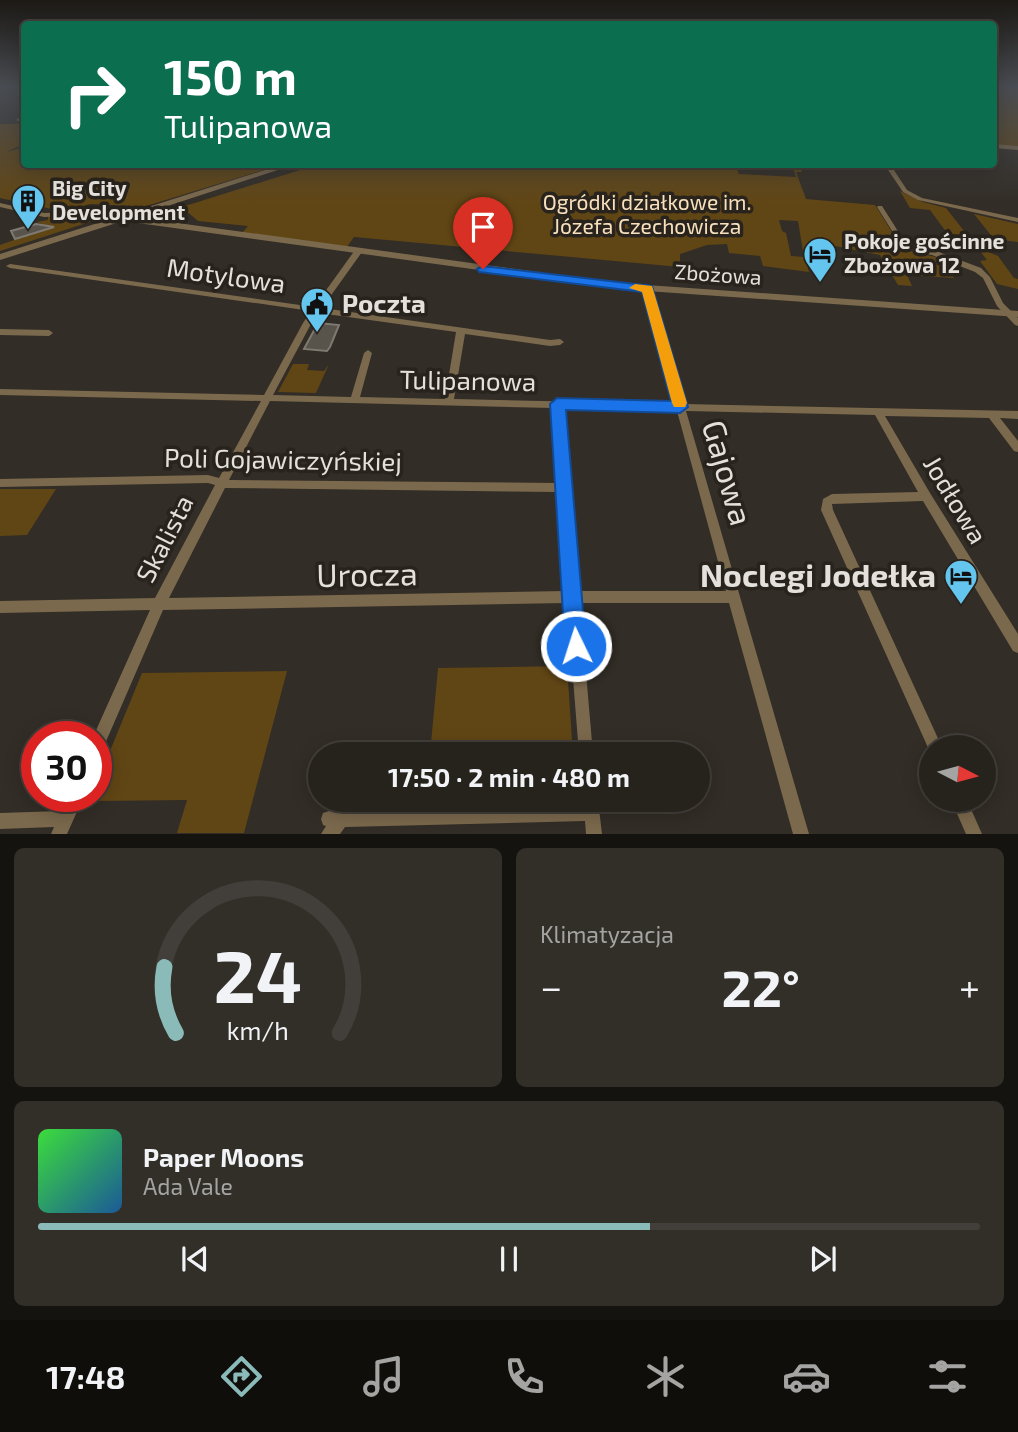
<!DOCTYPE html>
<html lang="pl">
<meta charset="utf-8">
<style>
:root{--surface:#26221c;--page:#322f29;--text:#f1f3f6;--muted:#a4a4a3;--line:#423f3b;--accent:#8bbbb9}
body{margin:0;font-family:"Exo 2",sans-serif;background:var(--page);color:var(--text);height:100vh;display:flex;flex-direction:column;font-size:26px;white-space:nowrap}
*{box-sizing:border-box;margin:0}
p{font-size:23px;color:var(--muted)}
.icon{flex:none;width:38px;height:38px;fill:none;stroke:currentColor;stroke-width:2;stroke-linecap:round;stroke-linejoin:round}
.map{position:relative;height:834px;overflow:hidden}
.panel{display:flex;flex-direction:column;gap:14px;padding:14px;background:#15130f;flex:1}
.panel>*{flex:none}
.top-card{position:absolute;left:21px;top:21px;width:976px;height:147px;border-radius:7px;box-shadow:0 4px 18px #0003,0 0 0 2px var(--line);background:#0b6e4f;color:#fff;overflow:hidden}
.needle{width:46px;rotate:96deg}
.fabs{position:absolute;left:919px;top:735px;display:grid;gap:14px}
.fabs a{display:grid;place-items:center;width:77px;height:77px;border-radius:50%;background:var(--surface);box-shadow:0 4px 18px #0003,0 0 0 2px var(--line);font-size:35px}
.speed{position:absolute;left:21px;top:721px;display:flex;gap:14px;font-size:35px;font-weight:700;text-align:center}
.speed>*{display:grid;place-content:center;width:91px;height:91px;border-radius:50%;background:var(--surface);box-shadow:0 4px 18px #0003,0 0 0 2px var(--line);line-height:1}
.speed .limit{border:10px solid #d22;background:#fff;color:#111}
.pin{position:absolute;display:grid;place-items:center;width:60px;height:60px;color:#fff;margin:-72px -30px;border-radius:50% 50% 50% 0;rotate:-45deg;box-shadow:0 0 7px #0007}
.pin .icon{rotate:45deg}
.me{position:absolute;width:77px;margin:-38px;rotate:356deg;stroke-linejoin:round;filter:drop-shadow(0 0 5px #0008)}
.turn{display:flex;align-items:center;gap:24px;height:147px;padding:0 28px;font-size:32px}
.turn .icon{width:91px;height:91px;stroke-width:2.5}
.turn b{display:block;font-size:49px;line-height:60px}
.big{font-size:52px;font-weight:700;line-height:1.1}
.panel .widget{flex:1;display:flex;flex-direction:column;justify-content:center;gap:10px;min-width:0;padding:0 24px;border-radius:10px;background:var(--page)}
.panel .dial{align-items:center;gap:0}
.dial svg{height:182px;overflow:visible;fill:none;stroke:var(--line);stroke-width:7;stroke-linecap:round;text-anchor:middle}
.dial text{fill:var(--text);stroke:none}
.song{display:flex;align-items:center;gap:21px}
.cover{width:84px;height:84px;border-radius:10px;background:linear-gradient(135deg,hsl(120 70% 55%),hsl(210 70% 35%))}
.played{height:7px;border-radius:4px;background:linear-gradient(90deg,var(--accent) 65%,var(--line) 65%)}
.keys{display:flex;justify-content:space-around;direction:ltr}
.heat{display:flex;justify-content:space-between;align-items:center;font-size:38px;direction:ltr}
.panel .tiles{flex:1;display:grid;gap:14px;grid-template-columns:1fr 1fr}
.widget:last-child{grid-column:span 2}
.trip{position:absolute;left:308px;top:742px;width:402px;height:70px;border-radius:35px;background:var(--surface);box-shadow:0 4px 18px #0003,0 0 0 2px var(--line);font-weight:700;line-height:70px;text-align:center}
.menu{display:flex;height:112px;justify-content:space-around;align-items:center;background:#0f0e0b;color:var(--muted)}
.menu .icon{width:49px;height:49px}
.menu .selected{color:var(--accent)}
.menu b{font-size:32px;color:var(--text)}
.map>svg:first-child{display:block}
</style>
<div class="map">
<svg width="1018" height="834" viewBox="0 0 1018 834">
<rect width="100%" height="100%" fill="#322d26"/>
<path fill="#614615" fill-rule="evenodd" d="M994,87H1018V146L994,145Z
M0,124H24V144L6,152L24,147V164L280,165L120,214L116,212L130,206L91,204L61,211L0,198Z
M735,164L739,174L796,177L792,165H800L802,172H796L806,199L875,205L903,250L941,258L954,278L907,275L912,286L898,285L880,255L815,242L818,260L805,258L809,272L763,266L760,256L729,253L727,244L707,245L680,254V267L354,237L346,248L241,234L248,226L198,221L185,210V206L316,165ZM779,220L798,221L804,257L791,256L786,233L782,231Z
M900,191L923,202L946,208L968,236L947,233L930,210L910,208Z
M974,214L1018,224V242L994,239Z
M48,217L91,216L102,218L0,251V245L51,227L36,222L48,220Z
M977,247L998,256L1014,278L1018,279V289L997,284L980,261L987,260Z
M293,364H309L307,370L324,371L329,364L316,393L278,392Z
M0,489H56L27,535L0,536Z
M567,666L573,754H430L438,668Z
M287,671L244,833H177L187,800L97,801L93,796H96V785L142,673Z"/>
<path fill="#58534b" stroke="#7e7971" stroke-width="2" d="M36,224L54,227L15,239L11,231Z
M318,323L339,325L330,347L327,351L304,349Z"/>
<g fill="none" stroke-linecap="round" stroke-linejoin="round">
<path fill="#7b694d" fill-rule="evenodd" d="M19,118L24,119V121H17V119Z
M994,144L1018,146V150L994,148Z
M884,164H890L907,190L922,198L1018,218V222L918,200L903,192Z
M0,203L44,213L102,211L126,218L123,220L102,215L44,217L0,207Z
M878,206H882L908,247L936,251L981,268L990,277L1003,303L1018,318V326L1015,325L997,306L983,278L975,272L932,255L904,250L877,207Z
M355,250H358L362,252L322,308L550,340L560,339L564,342L560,345L550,346L465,334L454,399L675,404L643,289L647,287L651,289L684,404L1018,411V419L1000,418L1018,441V452L1014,451L989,418L885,416L930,493L1018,634V653L1013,651L923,501L832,504L833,510L942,747H931V753L930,752L821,510L823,499L832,494L918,492L875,415L686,411L809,834H793L729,603H580L593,754H579L567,603L163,610L101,753L96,755V737H93L150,610L0,613V601L155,598L215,485L208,483L0,487V479L208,475L219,478L261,401L0,395V389L264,395L303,323L311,311L10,268L6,266L10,264L314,307ZM319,313L456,332L445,399L360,397L372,353L368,350L364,353L351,397L273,395L311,324ZM270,401L553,408L558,483L229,480ZM562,408L677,411L726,591H579ZM225,488L559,492L566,591L169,598Z
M0,329L49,330L53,333L49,336L0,335Z
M68,796H84L67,834H51L54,827L0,829V813L61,811Z
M582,800H598L602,834H586L585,821L345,827L340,834H321L326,826L323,825L321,819L323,813L329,811L583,805Z
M951,800H967L982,834H966Z"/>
<path fill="#7b694d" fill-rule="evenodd" d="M284,164H296L134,217L618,283L1018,311V317L618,289L123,221L0,260V254Z"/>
</g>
<linearGradient id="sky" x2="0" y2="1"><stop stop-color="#1c1915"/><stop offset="0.43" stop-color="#494c52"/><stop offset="1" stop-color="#494c52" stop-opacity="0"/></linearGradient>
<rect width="1018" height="203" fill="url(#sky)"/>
<path fill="#1a73e8" stroke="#114b97" stroke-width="2" d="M483,266L652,286L688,407L680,413L566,410L586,646L583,654L576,657L568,654L565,646L550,404L557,398L671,401L642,292L479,272L477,269Z"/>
<path fill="#f59e0b" d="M635,284L652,286L653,289L687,403L685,407H674L672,403L642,292L629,288Z"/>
<defs>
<symbol id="building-pin" viewBox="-11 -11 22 30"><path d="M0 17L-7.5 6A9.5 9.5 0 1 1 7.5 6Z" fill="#64c5ee" stroke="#28231c"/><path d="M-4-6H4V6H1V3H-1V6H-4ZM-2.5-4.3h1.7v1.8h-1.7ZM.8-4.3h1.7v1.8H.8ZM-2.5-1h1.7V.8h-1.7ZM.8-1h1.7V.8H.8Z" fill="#111"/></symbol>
<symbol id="hotel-pin" viewBox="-11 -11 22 30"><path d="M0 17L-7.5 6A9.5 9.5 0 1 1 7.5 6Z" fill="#64c5ee" stroke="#28231c"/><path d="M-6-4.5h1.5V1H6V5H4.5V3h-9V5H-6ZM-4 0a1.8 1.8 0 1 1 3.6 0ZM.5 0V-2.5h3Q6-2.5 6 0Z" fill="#111"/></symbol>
<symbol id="civic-pin" viewBox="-11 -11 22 30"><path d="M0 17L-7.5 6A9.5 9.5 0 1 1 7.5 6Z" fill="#64c5ee" stroke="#28231c"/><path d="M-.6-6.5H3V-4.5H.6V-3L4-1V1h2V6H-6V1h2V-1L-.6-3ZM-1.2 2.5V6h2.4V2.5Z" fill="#111"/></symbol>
</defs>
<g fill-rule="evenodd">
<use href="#building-pin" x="9" y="182" width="38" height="52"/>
<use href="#hotel-pin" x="801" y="235" width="38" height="52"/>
<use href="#civic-pin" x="298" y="285" width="38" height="52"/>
<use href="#hotel-pin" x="942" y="557" width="38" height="52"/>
</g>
<g text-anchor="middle" stroke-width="7" stroke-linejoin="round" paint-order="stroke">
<g font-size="21" font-weight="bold" fill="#e4e1dc" stroke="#28231c" text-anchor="start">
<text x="52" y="196">Big City<tspan x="52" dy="24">Development</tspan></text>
<text x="844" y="249">Pokoje gościnne<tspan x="844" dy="24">Zbożowa 12</tspan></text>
</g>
<g font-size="21" fill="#f8e0bd" stroke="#28231c">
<text x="647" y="210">Ogródki działkowe im.<tspan x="647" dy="24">Józefa Czechowicza</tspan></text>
</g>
<g font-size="21" fill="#e4e1dc" stroke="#28231c">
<text transform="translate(718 275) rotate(4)" y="7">Zbożowa</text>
</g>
<g font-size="26" fill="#e4e1dc" stroke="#28231c">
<text transform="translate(226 276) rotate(8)" y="9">Motylowa</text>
<text transform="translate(468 381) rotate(1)" y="9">Tulipanowa</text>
<text transform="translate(283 460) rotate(1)" y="9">Poli Gojawiczyńskiej</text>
<text transform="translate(955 500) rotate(59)" y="9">Jodłowa</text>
<text transform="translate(165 539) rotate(-63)" y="9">Skalista</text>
</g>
<g font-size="26" font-weight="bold" fill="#e4e1dc" stroke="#28231c" text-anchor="start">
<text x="342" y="313">Poczta</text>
</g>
<g font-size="32" fill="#e4e1dc" stroke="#28231c">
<text transform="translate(727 473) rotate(74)" y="11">Gajowa</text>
<text transform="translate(367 575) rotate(-1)" y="11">Urocza</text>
</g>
<g font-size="32" font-weight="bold" fill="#e4e1dc" stroke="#28231c" text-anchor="end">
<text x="936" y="587">Noclegi Jodełka</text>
</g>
</g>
</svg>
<div class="fabs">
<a><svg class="needle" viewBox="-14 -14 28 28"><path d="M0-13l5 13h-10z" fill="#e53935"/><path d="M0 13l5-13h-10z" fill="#a4a4a3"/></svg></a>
</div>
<div class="speed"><div class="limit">30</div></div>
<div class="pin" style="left:483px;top:269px;background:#d93025"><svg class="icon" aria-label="arrive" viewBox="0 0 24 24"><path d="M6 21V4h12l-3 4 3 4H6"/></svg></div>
<svg class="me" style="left:576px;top:646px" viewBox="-20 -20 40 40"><circle r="17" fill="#1a73e8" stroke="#fff" stroke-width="3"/><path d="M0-11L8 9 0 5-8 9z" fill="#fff"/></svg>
<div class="trip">17:50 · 2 min · 480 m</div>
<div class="top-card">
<div class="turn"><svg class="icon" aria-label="right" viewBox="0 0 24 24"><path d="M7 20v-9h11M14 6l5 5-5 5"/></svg><div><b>150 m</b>Tulipanowa</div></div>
</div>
</div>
<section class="panel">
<div class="tiles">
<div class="widget dial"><svg viewBox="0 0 100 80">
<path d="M14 69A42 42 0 1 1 86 69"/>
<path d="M14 69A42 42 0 0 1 9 40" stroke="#8bbbb9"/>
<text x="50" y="56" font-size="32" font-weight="700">24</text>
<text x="50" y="72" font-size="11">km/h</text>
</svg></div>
<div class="widget"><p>Klimatyzacja</p>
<div class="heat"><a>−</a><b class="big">22°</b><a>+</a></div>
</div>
<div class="widget">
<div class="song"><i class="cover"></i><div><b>Paper Moons</b><p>Ada Vale</p></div></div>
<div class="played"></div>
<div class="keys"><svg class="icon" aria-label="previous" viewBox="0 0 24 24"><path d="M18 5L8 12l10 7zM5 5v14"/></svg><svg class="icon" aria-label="pause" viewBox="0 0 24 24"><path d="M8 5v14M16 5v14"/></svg><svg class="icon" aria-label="next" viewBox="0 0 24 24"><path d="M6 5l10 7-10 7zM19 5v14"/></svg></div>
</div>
</div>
</section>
<nav class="menu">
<b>17:48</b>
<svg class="icon selected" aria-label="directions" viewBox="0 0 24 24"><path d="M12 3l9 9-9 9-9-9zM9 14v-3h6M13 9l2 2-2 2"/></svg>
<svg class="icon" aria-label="music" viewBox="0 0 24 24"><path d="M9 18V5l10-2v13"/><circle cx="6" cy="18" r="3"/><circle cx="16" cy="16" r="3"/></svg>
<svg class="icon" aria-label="phone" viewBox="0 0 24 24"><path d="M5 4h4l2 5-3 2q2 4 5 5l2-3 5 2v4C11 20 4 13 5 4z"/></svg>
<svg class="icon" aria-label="climate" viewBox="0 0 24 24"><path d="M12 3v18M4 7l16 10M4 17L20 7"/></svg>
<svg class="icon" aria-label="car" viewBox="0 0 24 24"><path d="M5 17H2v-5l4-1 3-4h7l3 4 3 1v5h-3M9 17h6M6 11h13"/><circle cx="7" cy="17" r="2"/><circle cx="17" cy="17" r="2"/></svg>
<svg class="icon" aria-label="filters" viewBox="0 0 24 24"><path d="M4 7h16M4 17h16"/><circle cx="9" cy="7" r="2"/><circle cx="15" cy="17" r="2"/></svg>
</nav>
